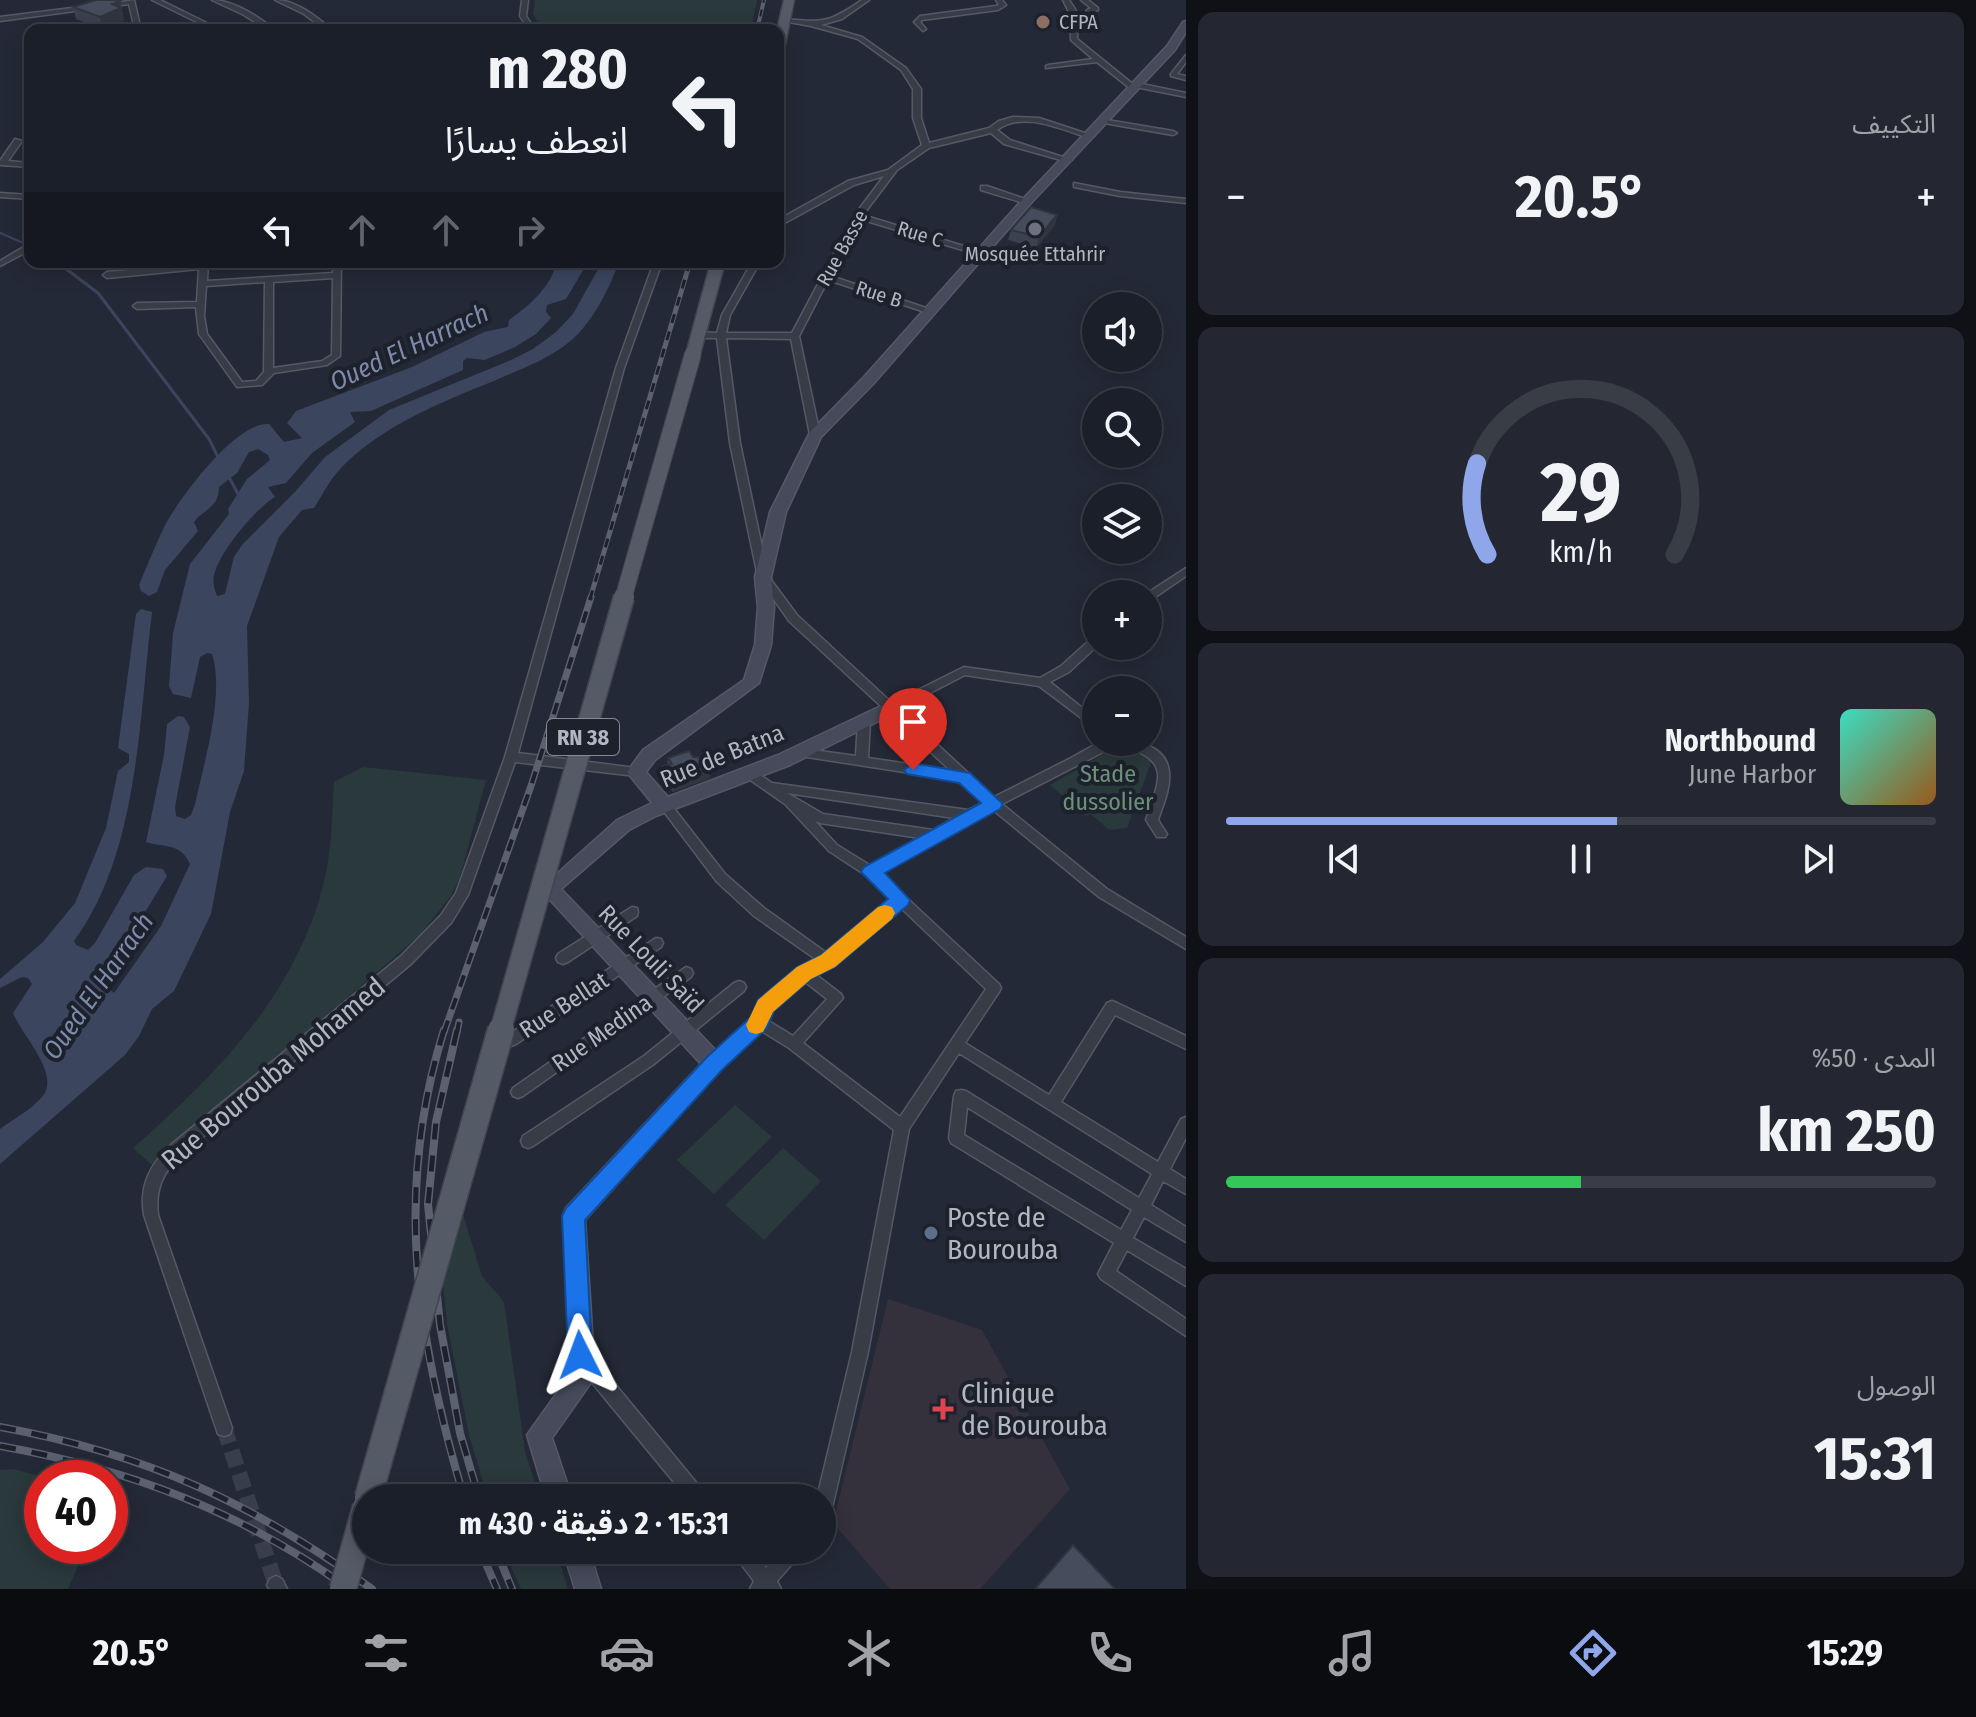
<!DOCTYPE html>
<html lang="ar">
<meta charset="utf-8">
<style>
:root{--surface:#1b1f29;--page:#242731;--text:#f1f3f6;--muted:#a0a2a8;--line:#393d46;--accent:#90a6eb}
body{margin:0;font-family:"Fira Sans Condensed","Noto Sans Arabic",sans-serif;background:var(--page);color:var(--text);direction:rtl;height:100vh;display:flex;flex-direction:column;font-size:30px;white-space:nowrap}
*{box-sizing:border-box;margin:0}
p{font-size:26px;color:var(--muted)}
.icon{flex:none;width:44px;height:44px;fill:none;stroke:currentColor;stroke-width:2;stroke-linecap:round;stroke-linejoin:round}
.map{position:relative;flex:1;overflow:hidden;direction:ltr}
.details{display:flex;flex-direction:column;gap:12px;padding:12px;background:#0f1117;width:790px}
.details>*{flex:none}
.hud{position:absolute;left:24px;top:24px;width:760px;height:244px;border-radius:16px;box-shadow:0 4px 20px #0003,0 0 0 2px var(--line);direction:rtl;background:#1b1f29;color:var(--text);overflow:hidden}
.fabs{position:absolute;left:1082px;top:292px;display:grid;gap:16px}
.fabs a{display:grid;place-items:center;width:80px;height:80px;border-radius:50%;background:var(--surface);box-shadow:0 4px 20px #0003,0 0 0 2px var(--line);font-size:40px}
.speed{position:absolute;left:24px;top:1460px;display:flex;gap:16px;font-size:40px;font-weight:700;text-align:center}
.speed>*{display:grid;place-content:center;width:104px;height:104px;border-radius:50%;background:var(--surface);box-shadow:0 4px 20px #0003,0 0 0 2px var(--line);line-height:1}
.speed .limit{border:12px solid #d22;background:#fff;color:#111}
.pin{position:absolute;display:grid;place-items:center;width:68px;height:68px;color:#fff;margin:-82px -34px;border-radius:50% 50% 50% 0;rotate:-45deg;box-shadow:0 0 8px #0007}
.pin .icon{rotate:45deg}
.me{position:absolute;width:88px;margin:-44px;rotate:357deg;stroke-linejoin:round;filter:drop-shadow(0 0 6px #0008)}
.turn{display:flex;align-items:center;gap:28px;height:168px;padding:0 24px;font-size:36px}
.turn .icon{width:104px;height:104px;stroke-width:2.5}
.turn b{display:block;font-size:56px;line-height:68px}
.lanes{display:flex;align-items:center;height:76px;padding:0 24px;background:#0003;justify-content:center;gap:40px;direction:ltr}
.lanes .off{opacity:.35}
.big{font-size:60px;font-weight:700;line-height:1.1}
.details .card{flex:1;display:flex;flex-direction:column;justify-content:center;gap:12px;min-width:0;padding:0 28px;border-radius:16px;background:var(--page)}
.details .dial{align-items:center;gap:0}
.dial svg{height:208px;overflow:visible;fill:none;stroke:var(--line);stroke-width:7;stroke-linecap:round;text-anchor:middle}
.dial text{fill:var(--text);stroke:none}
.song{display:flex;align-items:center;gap:24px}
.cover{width:96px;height:96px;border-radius:12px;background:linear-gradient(135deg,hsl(170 70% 55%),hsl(30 70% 35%))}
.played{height:8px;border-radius:4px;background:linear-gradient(90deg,var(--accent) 55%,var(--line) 55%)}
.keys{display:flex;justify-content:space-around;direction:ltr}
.heat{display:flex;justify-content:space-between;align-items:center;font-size:44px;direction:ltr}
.charge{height:12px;border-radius:6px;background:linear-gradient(90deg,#34c759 50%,var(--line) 0)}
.trip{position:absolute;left:352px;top:1484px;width:484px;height:80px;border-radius:40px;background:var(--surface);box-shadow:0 4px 20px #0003,0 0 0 2px var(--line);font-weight:700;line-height:80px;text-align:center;direction:rtl}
.tabs{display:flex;height:128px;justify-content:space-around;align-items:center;background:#0b0c10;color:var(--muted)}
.tabs .icon{width:56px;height:56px}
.tabs .on{color:var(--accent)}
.tabs b{font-size:36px;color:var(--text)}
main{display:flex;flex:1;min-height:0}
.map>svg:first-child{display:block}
</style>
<main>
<section class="details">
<div class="card"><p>التكييف</p>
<div class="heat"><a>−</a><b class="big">20.5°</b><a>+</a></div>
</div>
<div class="card dial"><svg viewBox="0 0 100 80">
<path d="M14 69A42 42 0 1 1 86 69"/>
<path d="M14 69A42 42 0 0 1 10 34" stroke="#90a6eb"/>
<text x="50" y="56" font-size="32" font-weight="700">29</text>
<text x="50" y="72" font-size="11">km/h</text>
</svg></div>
<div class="card">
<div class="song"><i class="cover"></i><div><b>Northbound</b><p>June Harbor</p></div></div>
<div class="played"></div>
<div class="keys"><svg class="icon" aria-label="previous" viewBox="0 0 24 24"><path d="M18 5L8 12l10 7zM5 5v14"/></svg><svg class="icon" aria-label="pause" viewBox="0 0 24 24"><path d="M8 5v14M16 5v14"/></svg><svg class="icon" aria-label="next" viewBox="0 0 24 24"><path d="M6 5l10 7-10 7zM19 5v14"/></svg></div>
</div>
<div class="card"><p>المدى · 50%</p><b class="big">250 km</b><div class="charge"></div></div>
<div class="card"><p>الوصول</p><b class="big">15:31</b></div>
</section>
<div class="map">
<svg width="1186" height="1589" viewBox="0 0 1186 1589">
<rect width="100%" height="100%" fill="#242937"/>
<path fill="#34313c" d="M888,1299L982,1330L1070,1489L980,1589H890L833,1523Z"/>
<path fill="#2a393c" d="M535,0H757L751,30H541L533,13Z
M1118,746L1136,749L1152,760L1127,828L1109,830L1091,814L1086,816L1050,785Z
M363,767L486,780L460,877L451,896L419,936L152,1165L133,1148C219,1073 301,989 326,873C332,843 332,812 334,782Z
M735,1105L772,1137L714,1194L677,1160Z
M783,1148L821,1181L764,1240L725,1205Z
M458,1198L482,1276L504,1302L525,1451L540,1498H488L469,1435L447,1324L440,1251Z
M14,1469L46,1478H42V1546H87L68,1589H0V1470Z
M504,1550H556L568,1589H521Z"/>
<path fill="#3b455e" d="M557,262H588L566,299L547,305L546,312L551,318L536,334L515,347L485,360L467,358L463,361V370L371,411L350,412L355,422L312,453L286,483L268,487L275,497C256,508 221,551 215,572C212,580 214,589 217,596L225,594L234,557L242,545L295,492L325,457L389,410L511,360L533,349L556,332L573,314L602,262H619C611,284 599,309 584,327C563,354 526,367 496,380C442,402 383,425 342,467C330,479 323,494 314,508L302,510L279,537L247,626L249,703L244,771L230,812L211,914L174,991L152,1009L139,1036L125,1055L0,1164V1129C13,1119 31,1110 41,1098C63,1076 22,1036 13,1013L32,984L28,978L22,977L0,988V979L43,942L75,903L106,828L118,771L129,762V754L118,748L136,614L141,609L152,612C139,718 139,853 74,941L76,945L88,950L95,943L134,875L146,867L163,869L167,876L102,983L114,993L161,926L190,864C180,842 164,848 146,842L164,755L167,724L178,716L184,717L190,727L175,807L176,816L185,819L191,815L195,804C204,763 225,694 212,654L207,653L200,657L191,698L173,694L169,686L173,633L190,564L229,514L228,509L247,479L270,460L268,455L258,449L249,452L237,473L219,487C219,508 205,508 194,522L198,531L165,570L157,592L149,596L141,591L139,585C147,566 155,546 164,527C178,500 236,421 269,424L284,442L302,438L287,423L296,411L412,367L484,332L508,327L509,320C530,305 550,288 557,262Z"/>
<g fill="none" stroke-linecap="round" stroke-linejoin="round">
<path stroke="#3b455e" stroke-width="2" d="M0,233L30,246"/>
<path stroke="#3b455e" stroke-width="3" d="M57,262L98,293L209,439L219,459
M229,477L240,498"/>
<path stroke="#393e4c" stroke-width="16" stroke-dasharray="16 8" stroke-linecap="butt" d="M224,1428L276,1585"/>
<defs>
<path id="street" d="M134,0L141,30H135L129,4L106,7L103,5Z
M152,0H160L221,30H213Z
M212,0C233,0 259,17 275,30H267L244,15Z
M275,0C296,0 317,17 332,30H325L304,14Z
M522,0H528L526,16L535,30H529L520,16Z
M862,0H869L842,19L821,25L862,37L906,68L921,89V118L929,143L989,128L999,121L1013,117L1039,118L1094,136L1090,138C1061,130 1024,110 997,130L1010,140L1072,160L1068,162L1004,144L991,133L929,148L897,170L863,215L986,253L979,255L860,219L831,276L935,311L928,313L828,280L799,336L820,435L818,437L815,438L810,435L791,339L726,338L740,443L768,576L797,615L892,703L964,667L1040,678L1061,666L1092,638L1096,637L1097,646L1069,672L1050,682L1096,719V729L1039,686L965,675L899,709L994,797C1020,784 1045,771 1071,758C1081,753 1093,744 1104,742C1128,738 1166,742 1169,772C1171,787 1163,805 1158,820L1167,834L1165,837H1157L1146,820C1160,777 1172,761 1120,745L1118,743L1117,745L1002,804L1107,889L1186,937V949L1099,897L992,809L880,873L999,984L1001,988L999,992L965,1043L1049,1095L1107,1003L1112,1001L1117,1003L1186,1036V1049L1115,1015L1061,1102L1158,1162L1181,1119L1186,1117V1138L1170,1169L1186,1179V1194L1163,1181L1151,1205L1186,1227V1242L1144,1217L1133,1238L1186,1269V1286L1127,1250L1116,1271L1186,1319V1336L1101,1279L1098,1274L1114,1243L951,1143L949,1138L954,1096L956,1091L961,1090L966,1091L1139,1198L1152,1174L959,1053L909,1129L868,1352L831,1512L828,1518L822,1521V1498H817L852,1352L894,1130L789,1048L760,1030L720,1068L715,1070L710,1068L708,1064L710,1060L754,1018L760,1002L799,969L817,960L754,916L717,882L659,805L661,802H669L725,874L764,908L828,954L892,900L867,876L829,851L785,804L746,777L744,774L746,771H754L772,783L968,810L984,802L962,781L794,755L792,752L794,749L798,748L856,756L858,721L864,717L870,721L868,758L950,770L789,621L758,577L730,443L717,338H697L693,335L697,332L717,333L722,315L752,262H760L730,315L726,333H792L854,216L884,176L854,185L781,225H778V220L848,181L888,170L922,145L913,118V89L901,70L858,39L811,26L783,21L786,19C824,23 830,22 862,0ZM787,793L954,818L933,830L823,814ZM815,821L820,823L920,838L871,866L837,845ZM901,908L986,989L900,1117L803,1043L843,998L841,994L815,974L833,965ZM804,981L827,999L793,1036L767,1020L770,1010ZM967,1107L1132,1210L1121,1230L964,1135Z
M996,0H1002L1006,5L998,10L922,20L920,22L926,29L923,31L914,22L920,16L996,6L999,5Z
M1063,0H1069L1075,9L1078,18L1083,17L1087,10L1091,8L1081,0H1088L1098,8V10L1092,12L1088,20L1078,22L1077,39L1134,85L1137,83L1186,93V97L1136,87V90H1132L1097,62L1046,68V66L1048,65L1093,59L1071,40L1070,14Z
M88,6L90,7V9L0,21V17Z
M1186,55V62L1177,74L1186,76V80L1171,76V74Z
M1101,119L1173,131L1177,133L1173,135L1104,123L1100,121Z
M15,139L22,141L8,161L30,163V167L0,165V161Z
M1074,183L1120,192L1186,199V203L1120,196L1074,187Z
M981,186H987L1031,201L1024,203L981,190Z
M0,193L30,195V199L0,197Z
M27,245H30V250L0,266V261Z
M200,262H208L207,281L333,273V262H341L340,356L327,365L274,373L262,385L237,387L199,334L196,307L137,309L133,306L137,303L197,302L199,269L107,278L103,275L107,272L200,264ZM333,278L332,355L322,361L273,368V282ZM265,282L264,372L256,381L242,382L207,334L204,316L206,286Z
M654,262H662L624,368L518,753L636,768L642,772L636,776L515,762L468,895L451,923L411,964L182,1154C163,1172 155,1188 158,1215L232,1428L230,1434L224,1436L218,1434L216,1428L144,1215C139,1186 150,1164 172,1144L401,956L441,915L456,893L505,757L616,368Z
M1186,568V576L1148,602V594H1146Z
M632,907L637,908L638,912L637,916L568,962L563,964L558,962L556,958L558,954Z
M656,938L661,939L663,943L661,947L516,1044L511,1046L506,1044L504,1040L506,1036Z
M686,967L691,969L693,973L691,977L523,1096L518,1098L513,1096L511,1092L513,1088Z
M739,981L744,983L746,987L744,991L654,1064L533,1146L528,1148L523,1146L521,1141L523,1136L644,1056L734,983Z
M585,1353L591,1355L704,1492L706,1498H687L579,1367L577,1361L579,1355Z
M732,1550H752L766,1568L782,1550H802L799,1556L777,1581L781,1589H750L754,1581L735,1556Z
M276,1576L282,1579L287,1589H269L267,1585L270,1579Z"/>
<path id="secondary" d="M1186,21V32L1175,50L1031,203L874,383L821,437L786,512L771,577L774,607L771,645L759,683L655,760L646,772L668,797L778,755L885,704H897L900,708L897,712L790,765L656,816L629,830L561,889L722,1057L725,1064L585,1220L595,1377L552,1438L572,1498H546L527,1435L571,1373L563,1216L566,1208L701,1064L540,889L617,820L652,803L627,772L643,750L744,680L755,645L758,607L755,577L770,512L810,432L864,377L1023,199L1167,46L1183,22Z
M563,1550H589L601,1589H575Z"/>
<path id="primary" d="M784,0H794L784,50L778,53L777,30Z
M711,262H725L700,354L693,358L686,354Z"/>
</defs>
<use href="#street" stroke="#555965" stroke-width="3"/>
<use href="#secondary" stroke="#555965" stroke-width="3"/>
<use href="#primary" stroke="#404550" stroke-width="3"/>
<use href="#street" fill="#373c47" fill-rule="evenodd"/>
<use href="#secondary" fill="#464a5a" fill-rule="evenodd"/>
<use href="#primary" fill="#555a67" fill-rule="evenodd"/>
<defs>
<path id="rail-far3" d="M757,30L764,0"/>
<path id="rail-far2" d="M590,599L690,262"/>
<path id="rail-far1" d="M444,1032L531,786L591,597
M457,1032L459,1022"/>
<path id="rail" d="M444,1030C393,1193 417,1338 464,1498
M457,1030L436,1122L428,1204L440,1325L460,1433L479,1498
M0,1427C146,1454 251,1502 372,1589
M0,1446C128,1469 243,1512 349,1589
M480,1550L497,1589
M496,1550L512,1589"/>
</defs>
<use href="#rail-far3" stroke="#5c6170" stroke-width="4"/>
<use href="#rail-far2" stroke="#5c6170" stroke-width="5"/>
<use href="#rail-far1" stroke="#5c6170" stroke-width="7"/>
<use href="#rail" stroke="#5c6170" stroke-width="8"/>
<use href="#rail-far3" stroke="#1c212c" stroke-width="2" stroke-dasharray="7" stroke-linecap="butt"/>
<use href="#rail-far2" stroke="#1c212c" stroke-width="3" stroke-dasharray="9" stroke-linecap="butt"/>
<use href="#rail-far1" stroke="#1c212c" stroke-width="4" stroke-dasharray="12" stroke-linecap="butt"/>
<use href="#rail" stroke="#1c212c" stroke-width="5" stroke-dasharray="16" stroke-linecap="butt"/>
<defs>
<path id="primary-bridge-far2" d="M623,599L693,354"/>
<path id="primary-bridge-far1" d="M500,1032L624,597"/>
<path id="primary-bridge" d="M368,1498L501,1030
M343,1589L366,1507"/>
</defs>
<use href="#primary-bridge-far2" stroke="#404550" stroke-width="18" stroke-linecap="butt"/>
<use href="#primary-bridge-far1" stroke="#404550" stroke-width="23" stroke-linecap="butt"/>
<use href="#primary-bridge" stroke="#404550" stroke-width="29" stroke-linecap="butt"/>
<use href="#primary-bridge-far2" stroke="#555a67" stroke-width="16"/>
<use href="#primary-bridge-far1" stroke="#555a67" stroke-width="20"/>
<use href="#primary-bridge" stroke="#555a67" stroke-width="26"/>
</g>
<path fill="#3b414e" d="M120,1L124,21L103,30L76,19L73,7Z
M1057,215L1055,225L1036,248L1008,240L1011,230Z
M668,758L710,778L673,792L662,777L663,766L667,765Z
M1073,1545L1115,1589H1034Z"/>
<path fill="#303540" d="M120,1L124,21L103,30L100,17L112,4Z
M1057,215L1055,225L1036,248L1039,237Z
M711,767L710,778L673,792L674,781Z"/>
<path fill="#454c5b" stroke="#303540" stroke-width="2" d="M96,0H116L120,1L112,4L121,8L100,17L73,7Z
M1031,207L1057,215L1039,237L1011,230Z
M689,751L693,757L707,758L711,767L674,781L663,766L672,764L668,758Z
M1073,1545L1115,1589H1035Z"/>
<path fill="#1a73e8" stroke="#114b97" stroke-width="2" d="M913,763L970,773L1003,804L1000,809L885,873L910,900L908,905L835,967L811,979L774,1011L767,1028L722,1070L585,1220L592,1355L589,1364L580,1367L572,1364L568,1355L562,1216L566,1208L707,1057L751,1017L758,1000L797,967L821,955L888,899L861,872L864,867L981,803L959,783L907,774L904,770Z"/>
<path fill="#f59e0b" d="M885,905L892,907L895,913L892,919L835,967L811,979L773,1012L763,1032L756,1034L749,1032L746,1025L758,1000L797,967L821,955L878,907Z"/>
<circle fill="#8d6e63" stroke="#1c212c" stroke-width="3" cx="1043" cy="22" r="8"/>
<circle fill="#6b7280" stroke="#1c212c" stroke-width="3" cx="1035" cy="229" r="8"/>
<circle fill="#5c6f8a" stroke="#1c212c" stroke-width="3" cx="931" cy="1233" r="8"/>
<path fill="#e0444e" stroke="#1c212c" stroke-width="3" d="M939 1397h8v8h8v8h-8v8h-8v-8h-8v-8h8z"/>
<g text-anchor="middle" stroke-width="8" stroke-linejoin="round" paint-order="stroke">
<g font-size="20" fill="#b2b6c3" stroke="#1c212c" text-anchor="start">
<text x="1059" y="29">CFPA</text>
<text x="1035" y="261" text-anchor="middle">Mosquée Ettahrir</text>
</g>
<g font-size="20" fill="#b2b6c3" stroke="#1c212c">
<text transform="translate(920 234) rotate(17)" y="7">Rue C</text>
<text transform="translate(842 248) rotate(-61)" y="7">Rue Basse</text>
<text transform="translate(879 294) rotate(18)" y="7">Rue B</text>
</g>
<rect fill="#1c212c" stroke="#858996" stroke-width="2" x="547" y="719" width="72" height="36" rx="6"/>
<g font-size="22" font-weight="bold" fill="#b2b6c3">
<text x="583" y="745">RN 38</text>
</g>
<g font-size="24" fill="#b2b6c3" stroke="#1c212c">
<text transform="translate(722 756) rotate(-22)" y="8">Rue de Batna</text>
<text transform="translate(651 959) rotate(46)" y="8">Rue Louli Saïd</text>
<text transform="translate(564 1005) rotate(-33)" y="8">Rue Bellat</text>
<text transform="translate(602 1033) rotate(-35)" y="8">Rue Medina</text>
</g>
<g font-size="24" fill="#6c917a" stroke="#1c212c">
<text x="1108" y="782">Stade<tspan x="1108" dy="28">dussolier</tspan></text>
</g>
<g font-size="26" font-style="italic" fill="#7d8aa9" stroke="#1c212c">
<text transform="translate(409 347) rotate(-25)" y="9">Oued El Harrach</text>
<text transform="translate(98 986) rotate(-55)" y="9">Oued El Harrach</text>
</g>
<g font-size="28" fill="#b2b6c3" stroke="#1c212c">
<text transform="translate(273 1073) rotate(-40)" y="10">Rue Bourouba Mohamed</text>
</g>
<g font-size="28" fill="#b2b6c3" stroke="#1c212c" text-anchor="start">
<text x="947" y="1227">Poste de<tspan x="947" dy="32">Bourouba</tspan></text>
<text x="961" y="1403">Clinique<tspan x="961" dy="32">de Bourouba</tspan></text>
</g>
</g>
</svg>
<div class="fabs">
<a><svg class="icon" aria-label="sound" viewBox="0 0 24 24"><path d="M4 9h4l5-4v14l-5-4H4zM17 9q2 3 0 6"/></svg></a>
<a><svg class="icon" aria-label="search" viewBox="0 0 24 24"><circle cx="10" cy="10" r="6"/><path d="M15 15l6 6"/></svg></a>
<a><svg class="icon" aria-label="layers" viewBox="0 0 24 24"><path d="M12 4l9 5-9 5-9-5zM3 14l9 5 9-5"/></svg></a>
<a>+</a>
<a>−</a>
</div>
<div class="speed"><div class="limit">40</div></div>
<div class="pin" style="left:913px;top:770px;background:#d93025"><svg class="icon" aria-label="arrive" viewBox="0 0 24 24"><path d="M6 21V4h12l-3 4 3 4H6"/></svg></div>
<svg class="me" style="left:580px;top:1355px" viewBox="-20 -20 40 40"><path d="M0-17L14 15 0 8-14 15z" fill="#1a73e8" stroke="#fff" stroke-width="4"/></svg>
<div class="trip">15:31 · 2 دقيقة · 430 m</div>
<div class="hud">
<div class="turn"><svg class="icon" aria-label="left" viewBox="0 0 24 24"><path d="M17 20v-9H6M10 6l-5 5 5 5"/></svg><div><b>280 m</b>انعطف يسارًا</div></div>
<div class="lanes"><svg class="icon" aria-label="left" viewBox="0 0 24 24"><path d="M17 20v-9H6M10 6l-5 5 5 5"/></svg><svg class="icon off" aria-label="ahead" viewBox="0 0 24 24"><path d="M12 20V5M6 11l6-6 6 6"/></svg><svg class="icon off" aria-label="ahead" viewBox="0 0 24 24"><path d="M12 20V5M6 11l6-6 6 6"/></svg><svg class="icon off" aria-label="right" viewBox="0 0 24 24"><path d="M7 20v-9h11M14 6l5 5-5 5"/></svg></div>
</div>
</div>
</main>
<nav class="tabs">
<b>15:29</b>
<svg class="icon on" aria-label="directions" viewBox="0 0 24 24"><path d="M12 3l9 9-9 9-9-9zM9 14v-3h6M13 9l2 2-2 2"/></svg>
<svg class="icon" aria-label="music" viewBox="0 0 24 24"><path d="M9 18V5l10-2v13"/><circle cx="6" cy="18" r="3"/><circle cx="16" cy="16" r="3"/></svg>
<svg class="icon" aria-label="phone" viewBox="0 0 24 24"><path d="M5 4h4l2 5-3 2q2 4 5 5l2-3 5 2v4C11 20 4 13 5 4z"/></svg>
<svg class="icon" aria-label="climate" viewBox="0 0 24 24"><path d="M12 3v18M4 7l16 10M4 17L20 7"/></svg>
<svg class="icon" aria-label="car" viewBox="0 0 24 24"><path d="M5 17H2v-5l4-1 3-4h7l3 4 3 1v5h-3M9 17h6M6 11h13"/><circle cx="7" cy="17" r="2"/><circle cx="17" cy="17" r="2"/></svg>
<svg class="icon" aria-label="filters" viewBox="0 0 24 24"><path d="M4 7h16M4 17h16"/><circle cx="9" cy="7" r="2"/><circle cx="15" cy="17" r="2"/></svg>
<b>20.5°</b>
</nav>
